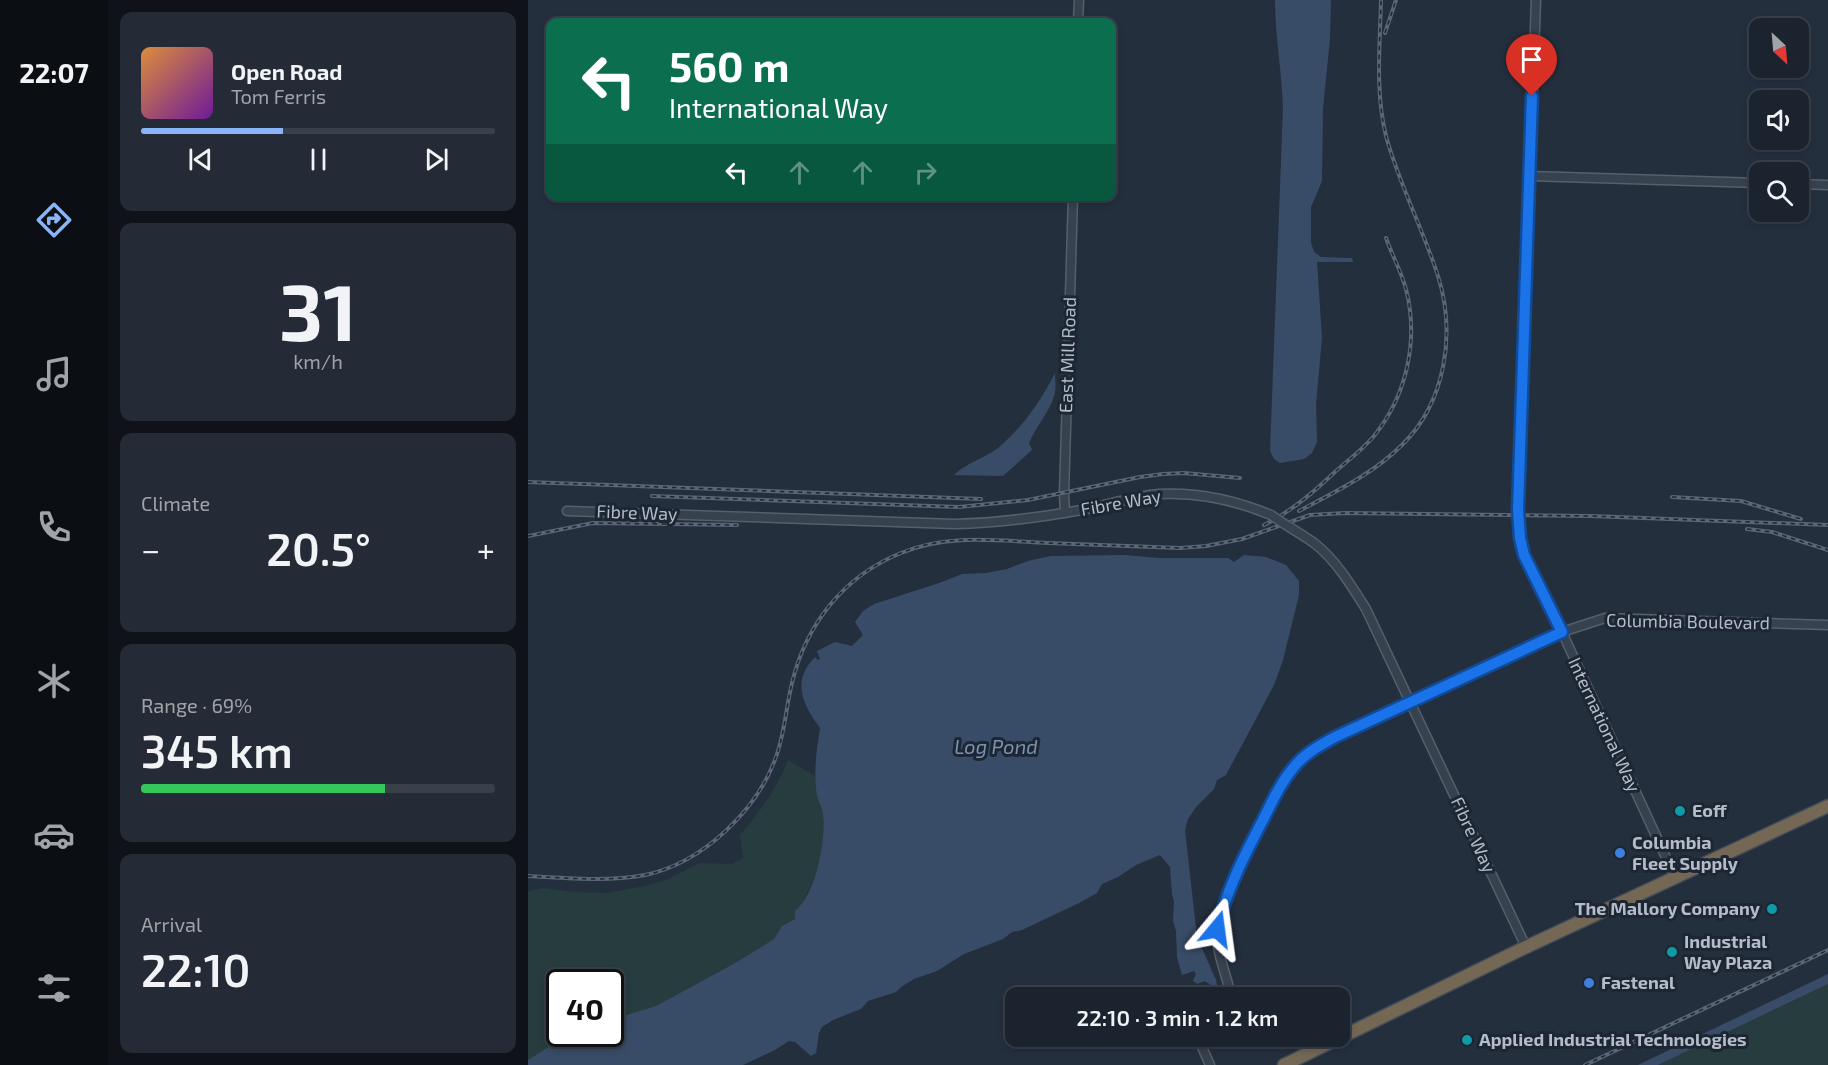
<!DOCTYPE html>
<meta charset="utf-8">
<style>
:root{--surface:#1b232e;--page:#242b36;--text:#f1f3f6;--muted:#a0a4aa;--line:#39404a;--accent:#8ab4f8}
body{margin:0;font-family:"Exo 2",sans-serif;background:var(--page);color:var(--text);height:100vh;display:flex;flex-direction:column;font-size:22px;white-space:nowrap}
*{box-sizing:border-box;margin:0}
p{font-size:20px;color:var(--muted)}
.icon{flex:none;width:33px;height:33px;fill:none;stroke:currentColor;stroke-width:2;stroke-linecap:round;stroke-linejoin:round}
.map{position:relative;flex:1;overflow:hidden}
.drawer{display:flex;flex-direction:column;gap:12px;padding:12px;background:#0f1319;width:420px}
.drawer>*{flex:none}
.banner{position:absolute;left:18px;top:18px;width:570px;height:183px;border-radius:12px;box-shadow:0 3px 9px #0003,0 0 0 2px var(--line);background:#0b6e4f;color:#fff;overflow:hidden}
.needle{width:39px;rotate:154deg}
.buttons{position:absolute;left:1221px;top:18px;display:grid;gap:12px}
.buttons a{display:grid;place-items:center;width:60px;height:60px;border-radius:12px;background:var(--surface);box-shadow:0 3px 9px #0003,0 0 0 2px var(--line);font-size:30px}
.speed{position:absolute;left:18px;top:969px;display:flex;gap:12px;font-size:30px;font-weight:700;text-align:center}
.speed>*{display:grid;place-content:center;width:78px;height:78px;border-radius:50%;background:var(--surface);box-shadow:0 3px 9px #0003,0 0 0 2px var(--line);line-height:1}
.speed .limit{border:3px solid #111;border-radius:9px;background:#fff;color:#111}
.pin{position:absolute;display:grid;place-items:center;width:51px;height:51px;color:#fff;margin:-62px -26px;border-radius:50% 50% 50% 0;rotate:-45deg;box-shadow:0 0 6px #0007}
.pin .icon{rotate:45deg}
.me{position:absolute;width:66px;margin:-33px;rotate:16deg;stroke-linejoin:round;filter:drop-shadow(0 0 4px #0008)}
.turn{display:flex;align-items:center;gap:21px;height:126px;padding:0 24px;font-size:27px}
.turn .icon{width:78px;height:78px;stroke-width:2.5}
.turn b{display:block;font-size:42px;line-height:51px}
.lanes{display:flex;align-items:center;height:57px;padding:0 24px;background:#0003;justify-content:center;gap:30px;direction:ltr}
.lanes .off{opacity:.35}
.big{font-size:45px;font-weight:600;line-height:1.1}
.drawer .tile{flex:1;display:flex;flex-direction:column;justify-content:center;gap:9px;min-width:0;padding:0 21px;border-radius:12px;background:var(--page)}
.drawer .dial{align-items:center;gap:0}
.dial b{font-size:78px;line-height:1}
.song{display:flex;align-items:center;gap:18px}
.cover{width:72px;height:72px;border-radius:9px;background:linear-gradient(135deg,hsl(30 70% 55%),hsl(280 70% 35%))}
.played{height:6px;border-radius:3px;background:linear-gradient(90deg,var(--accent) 40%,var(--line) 40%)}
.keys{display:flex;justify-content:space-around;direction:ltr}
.heat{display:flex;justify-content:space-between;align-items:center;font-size:33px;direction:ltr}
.charge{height:9px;border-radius:4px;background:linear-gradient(90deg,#34c759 69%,var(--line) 0)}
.trip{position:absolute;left:477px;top:987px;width:345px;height:60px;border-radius:12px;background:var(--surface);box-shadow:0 3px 9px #0003,0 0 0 2px var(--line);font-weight:600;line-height:60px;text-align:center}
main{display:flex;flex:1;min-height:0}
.menu{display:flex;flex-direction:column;width:108px;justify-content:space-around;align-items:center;background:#0b0e12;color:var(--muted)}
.menu .icon{width:42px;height:42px}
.menu .selected{color:var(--accent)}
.menu b{font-size:27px;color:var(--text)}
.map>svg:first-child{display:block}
</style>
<main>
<nav class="menu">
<b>22:07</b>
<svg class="icon selected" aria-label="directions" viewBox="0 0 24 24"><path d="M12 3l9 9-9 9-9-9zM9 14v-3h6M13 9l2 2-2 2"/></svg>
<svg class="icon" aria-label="music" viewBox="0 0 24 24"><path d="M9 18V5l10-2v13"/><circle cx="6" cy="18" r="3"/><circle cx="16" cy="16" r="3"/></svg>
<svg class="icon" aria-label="phone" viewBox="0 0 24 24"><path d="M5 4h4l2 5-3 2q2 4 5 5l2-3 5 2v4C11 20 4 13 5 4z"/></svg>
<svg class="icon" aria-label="climate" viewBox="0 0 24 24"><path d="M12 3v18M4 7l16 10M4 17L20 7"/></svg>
<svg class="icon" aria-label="car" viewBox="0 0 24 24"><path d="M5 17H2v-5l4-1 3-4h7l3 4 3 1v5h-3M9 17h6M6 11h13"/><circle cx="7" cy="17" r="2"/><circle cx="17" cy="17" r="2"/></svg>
<svg class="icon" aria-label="filters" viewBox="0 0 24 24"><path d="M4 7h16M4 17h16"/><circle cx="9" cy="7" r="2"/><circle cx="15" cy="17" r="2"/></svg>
</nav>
<section class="drawer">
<div class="tile">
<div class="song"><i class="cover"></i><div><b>Open Road</b><p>Tom Ferris</p></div></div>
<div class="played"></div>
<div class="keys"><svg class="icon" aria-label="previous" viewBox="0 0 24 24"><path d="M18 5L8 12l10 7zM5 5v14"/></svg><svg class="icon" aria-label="pause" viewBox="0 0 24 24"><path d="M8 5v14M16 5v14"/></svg><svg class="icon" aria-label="next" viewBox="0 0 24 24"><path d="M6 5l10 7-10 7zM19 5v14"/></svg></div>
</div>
<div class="tile dial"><b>31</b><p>km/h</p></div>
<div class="tile"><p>Climate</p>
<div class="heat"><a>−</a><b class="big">20.5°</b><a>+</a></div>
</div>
<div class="tile"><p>Range · 69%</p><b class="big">345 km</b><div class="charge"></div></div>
<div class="tile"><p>Arrival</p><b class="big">22:10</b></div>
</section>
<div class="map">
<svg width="1300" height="1065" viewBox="0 0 1300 1065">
<rect width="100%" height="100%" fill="#242f3e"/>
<path fill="#263c3f" d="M260,760L289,777L288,789L295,814V841L292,859L285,880L267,919L254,926L246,939L207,963L128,1006L92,1017L88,1013L85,1021L83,1023L82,982H32V1034H59L38,1042L25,1044L0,1060V891L17,888L45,892L78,893L117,886L138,880L172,863L204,864L215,858L212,835C234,809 247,791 260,760Z
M1300,984V1065H1130Z"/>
<path fill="#394c67" d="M747,0H803L802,39L795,108L794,181L783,207V243L786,252L793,257L824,258L825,262H789L794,338L788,404L789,442L784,453L776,459L752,463L746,459L742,451L755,108C754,72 747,36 747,0Z
M527,373C527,379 528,386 527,392C524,409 508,426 501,443L504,450L475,476L426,475C438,463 457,458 470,448C495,427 513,401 527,373Z
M598,555L630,558H700L706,562L716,555L738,557L758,565L771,581V595L755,660L746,685L698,775L689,780L686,789L668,807L660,819L657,830L669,937L688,980L689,985L684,986L677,981L669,984L665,981L668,974L666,971L654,975L649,957L648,931L645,921L646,901L644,894L642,867L632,855L608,865L590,877L574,884L569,893L551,903L494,930L484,932L475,939L436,954L409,971L386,979L373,987L368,992L340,1001L333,1009L305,1020L294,1027L291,1033L288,1053L283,1056L267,1042L261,1041L247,1050L215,1065H0V1060L25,1044L38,1042L59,1034H82L83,1023L85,1021L88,1008H91L92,1017L128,1006L207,963L246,939L254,926L267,919V911C288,894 298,840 295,815C294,806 288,797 288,788C286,767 289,748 292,728C275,705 263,681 287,657L290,660L292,659L289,651L307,642L324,646L335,635L327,622L335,611L346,604L411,583L434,574L458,573L479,569L500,561L523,556Z
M1300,974V984L1130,1065H1110Z"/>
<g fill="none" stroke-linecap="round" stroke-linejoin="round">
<defs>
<path id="minor" d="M1008,0L990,510L992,538L996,555L1034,632L1147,877
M550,22L551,0
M1001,176L1232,183
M1270,184L1300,185
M39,511L427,524C471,523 515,517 559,509C583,504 607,496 631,494C670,492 707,500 743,515
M537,513L536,494L545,196
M838,609L998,947
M701,998L702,991C697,971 687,948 689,928C693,895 718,852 734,822C744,803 752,783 766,766C777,753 793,745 807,737L1034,632L1077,618L1300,625
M669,1036L682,1065"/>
<path id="highway" d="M756,1065L998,947L1300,806"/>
</defs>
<use href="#minor" stroke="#565f6c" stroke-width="11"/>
<use href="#highway" stroke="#434c59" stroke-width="15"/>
<use href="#minor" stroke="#38414e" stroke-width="8"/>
<use href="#highway" stroke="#746855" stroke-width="12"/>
<defs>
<path id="rail" d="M857,33L868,0
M0,482L453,499
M124,496L431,507L500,500L612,477L635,474L656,473L712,478
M1144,497L1213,501L1273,519
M771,511C807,492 845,474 874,445C918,402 928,333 910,276C895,229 871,184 858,136C847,91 852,45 853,0
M736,525C764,511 787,491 809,470C822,459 835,449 846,436C879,395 891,340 878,289C873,271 864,255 858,238
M1219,529L1244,532L1300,550
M0,536L65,523L209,525
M0,876C39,878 79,882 117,875C175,863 231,809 249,754C257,731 258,707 264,683C278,624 316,576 373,553C420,533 471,541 520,543C564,545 608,546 652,548L678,546L714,539L782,515L817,513L1063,516L1300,525
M1057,1065L1300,950"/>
</defs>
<use href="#rail" stroke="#5a6575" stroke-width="4"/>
<use href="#rail" stroke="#1d2633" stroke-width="1.5" stroke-dasharray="4.5" stroke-linecap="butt"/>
<defs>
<path id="minor-bridge" d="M743,515C757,525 772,533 786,543C808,560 823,585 838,609"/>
</defs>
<use href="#minor-bridge" stroke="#565f6c" stroke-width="11" stroke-linecap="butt"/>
<use href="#minor-bridge" stroke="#38414e" stroke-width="8"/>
</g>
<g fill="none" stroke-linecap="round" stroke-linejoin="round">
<defs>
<path id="route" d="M689,929C699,889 717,854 736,818C745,800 753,782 766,767C777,753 793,745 807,737L1034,632L996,555L992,538L990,510L1004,96"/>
</defs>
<use href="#route" stroke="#114b97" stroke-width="15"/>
<use href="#route" stroke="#1a73e8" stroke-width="10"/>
</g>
<g fill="#0f9aa8" stroke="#1d2633" stroke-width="2">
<circle cx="1152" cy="811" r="6"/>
<circle cx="1244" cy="909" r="6"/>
<circle cx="1144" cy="952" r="6"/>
<circle cx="939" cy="1040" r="6"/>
</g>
<g fill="#3f7fe0" stroke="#1d2633" stroke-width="2">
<circle cx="1092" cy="853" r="6"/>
<circle cx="1061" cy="983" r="6"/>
</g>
<g text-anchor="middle" stroke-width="6" stroke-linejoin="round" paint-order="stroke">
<g font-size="18" fill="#b4bcc9" stroke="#1d2633">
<text transform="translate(540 355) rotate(-88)" y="6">East Mill Road</text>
<text transform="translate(593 503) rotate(-10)" y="6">Fibre Way</text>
<text transform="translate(109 513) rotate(2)" y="6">Fibre Way</text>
<text transform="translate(1160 622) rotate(1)" y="6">Columbia Boulevard</text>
<text transform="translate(1076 725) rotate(65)" y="6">International Way</text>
<text transform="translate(945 835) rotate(65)" y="6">Fibre Way</text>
</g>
<g font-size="18" font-weight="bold" fill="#b4bcc9" stroke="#1d2633" text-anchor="start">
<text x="1164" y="817">Eoff</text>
<text x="1104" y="849">Columbia<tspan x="1104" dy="21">Fleet Supply</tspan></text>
<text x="1232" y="915" text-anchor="end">The Mallory Company</text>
<text x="1156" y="948">Industrial<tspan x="1156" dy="21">Way Plaza</tspan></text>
<text x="1073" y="989">Fastenal</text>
<text x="951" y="1046">Applied Industrial Technologies</text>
</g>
<g font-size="20" font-style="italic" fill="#7c92b1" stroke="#1d2633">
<text x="468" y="754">Log Pond</text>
</g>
</g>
</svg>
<div class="buttons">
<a><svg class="needle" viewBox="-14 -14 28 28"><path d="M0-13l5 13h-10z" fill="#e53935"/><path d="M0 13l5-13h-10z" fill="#a0a4aa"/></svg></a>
<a><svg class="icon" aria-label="sound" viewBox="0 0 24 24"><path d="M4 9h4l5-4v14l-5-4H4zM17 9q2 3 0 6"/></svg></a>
<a><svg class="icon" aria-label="search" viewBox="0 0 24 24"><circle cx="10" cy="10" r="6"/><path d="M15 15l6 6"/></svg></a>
</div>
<div class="speed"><div class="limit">40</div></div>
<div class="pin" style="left:1004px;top:96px;background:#d93025"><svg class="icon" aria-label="arrive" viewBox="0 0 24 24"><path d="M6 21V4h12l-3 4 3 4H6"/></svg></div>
<svg class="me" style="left:689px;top:929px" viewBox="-20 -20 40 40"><path d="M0-17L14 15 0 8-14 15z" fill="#1a73e8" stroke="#fff" stroke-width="4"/></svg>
<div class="trip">22:10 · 3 min · 1.2 km</div>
<div class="banner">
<div class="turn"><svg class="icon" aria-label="left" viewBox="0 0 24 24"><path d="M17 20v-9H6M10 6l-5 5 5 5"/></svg><div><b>560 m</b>International Way</div></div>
<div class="lanes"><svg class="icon" aria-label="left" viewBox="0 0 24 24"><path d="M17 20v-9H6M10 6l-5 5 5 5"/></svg><svg class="icon off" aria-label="ahead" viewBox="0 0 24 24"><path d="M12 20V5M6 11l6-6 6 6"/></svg><svg class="icon off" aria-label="ahead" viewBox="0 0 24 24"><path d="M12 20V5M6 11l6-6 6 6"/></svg><svg class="icon off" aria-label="right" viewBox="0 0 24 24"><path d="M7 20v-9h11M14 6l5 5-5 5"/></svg></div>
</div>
</div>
</main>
